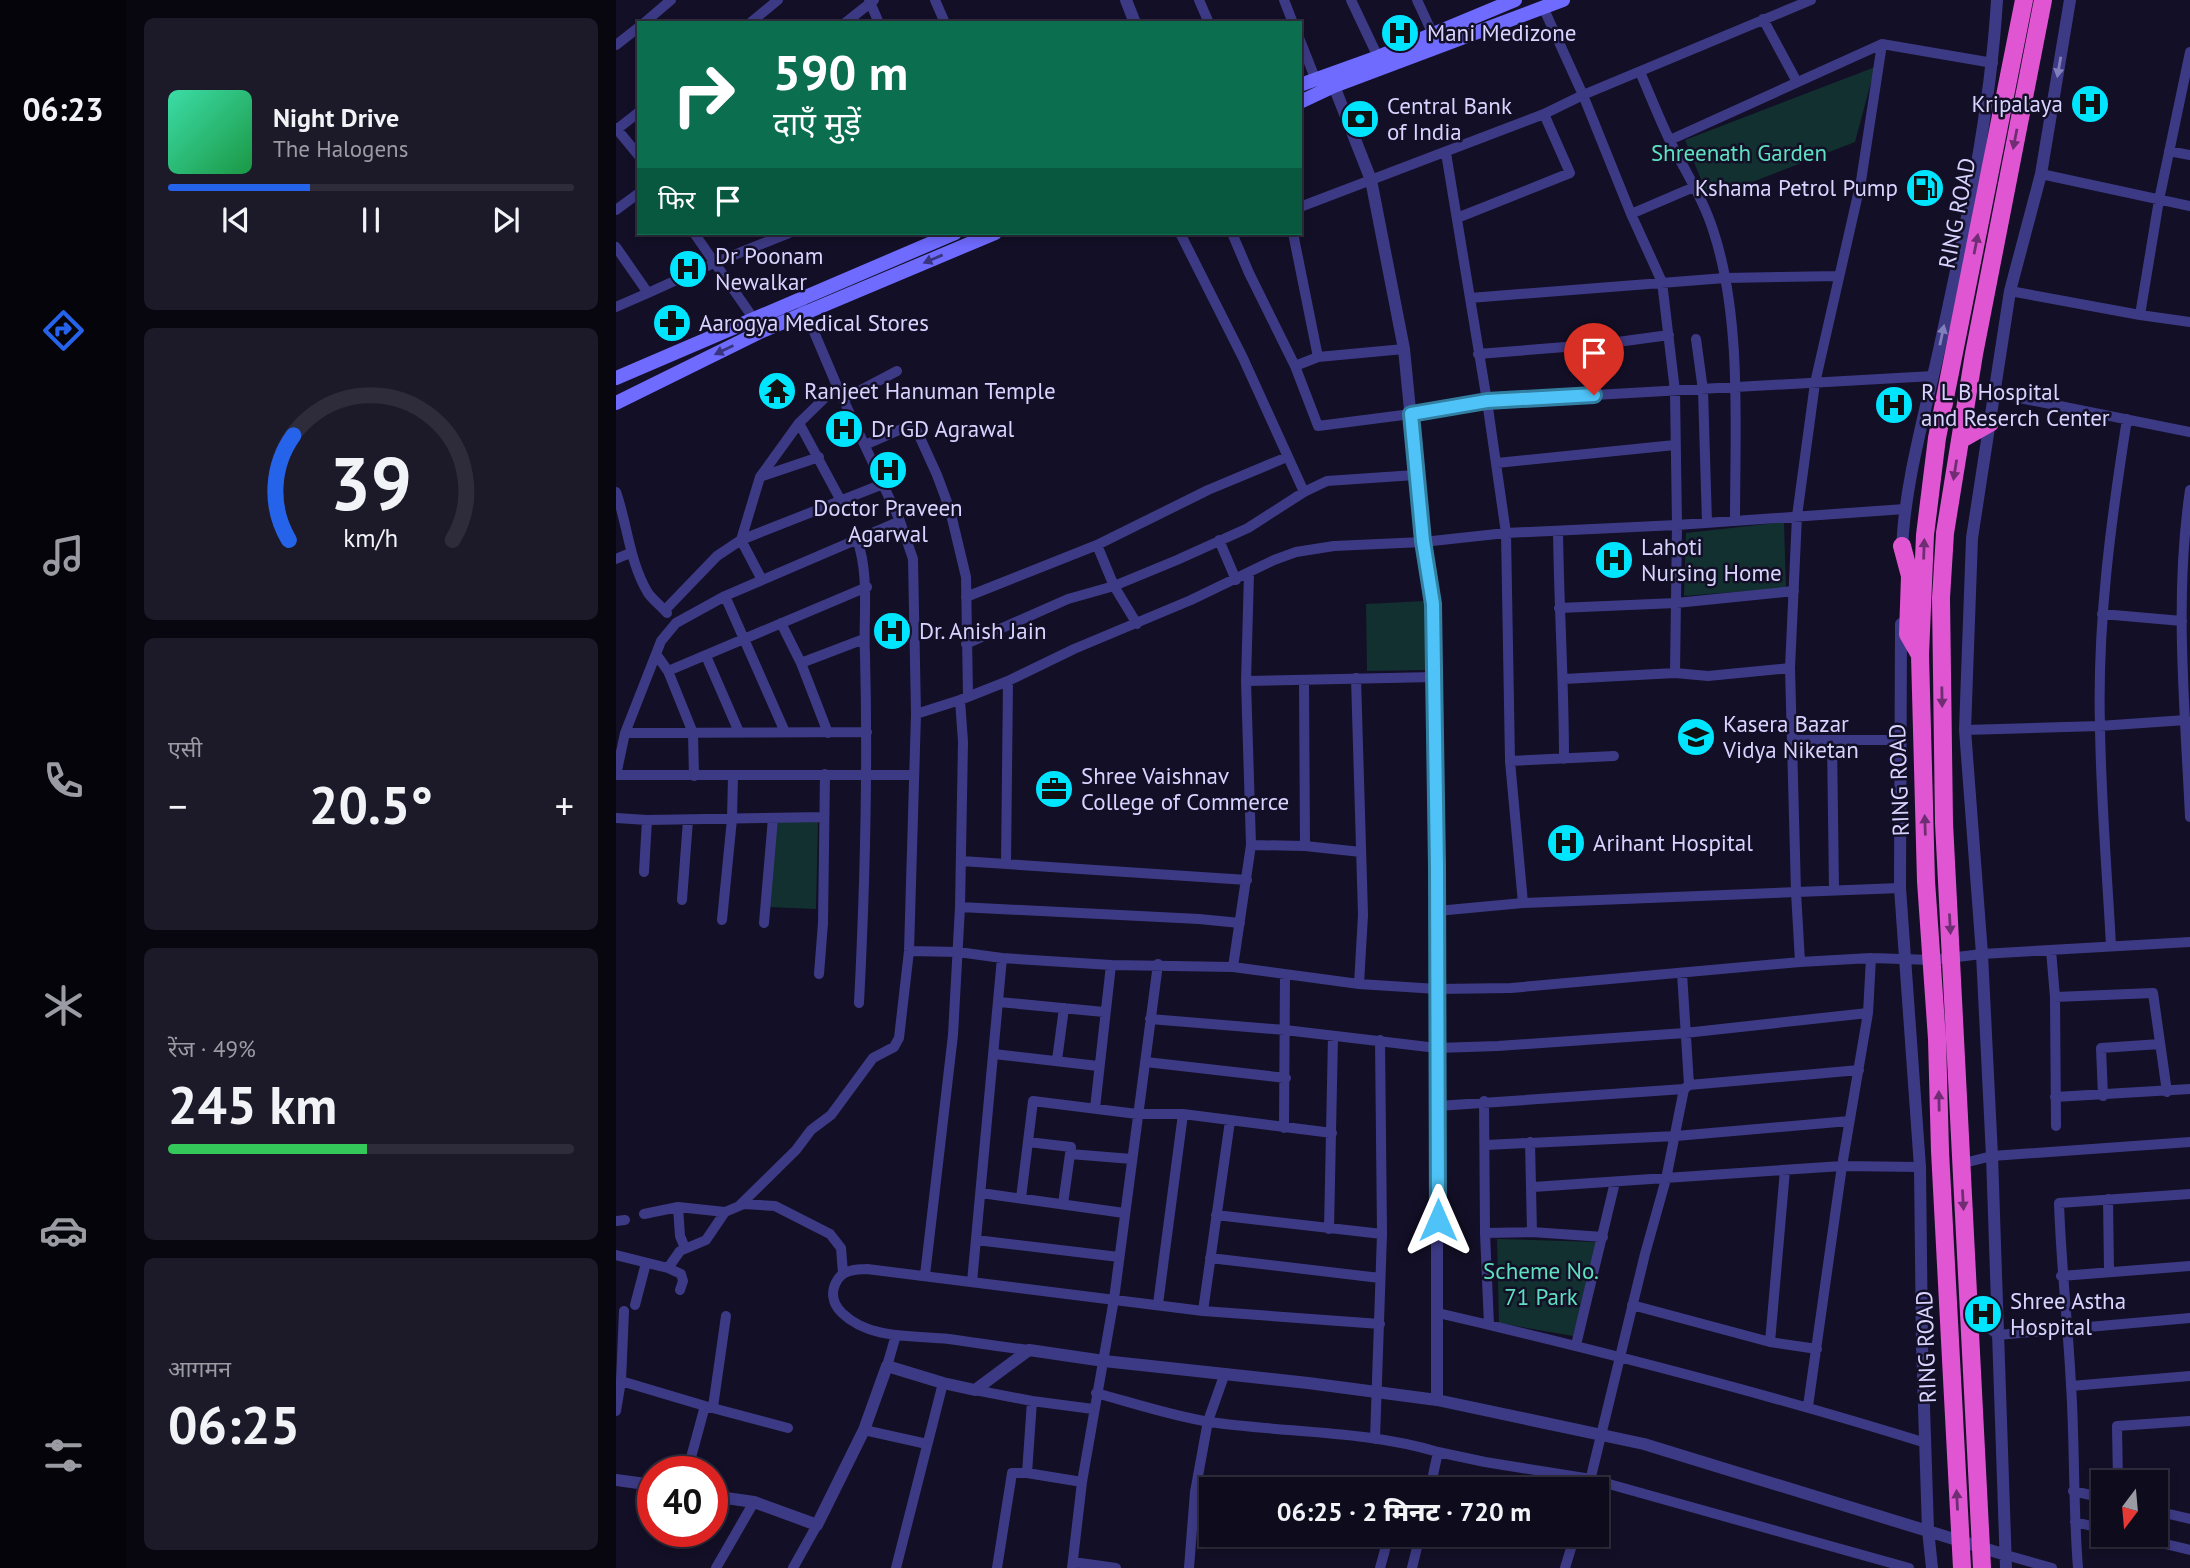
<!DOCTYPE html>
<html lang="hi">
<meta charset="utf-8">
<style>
:root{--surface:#0e0b1c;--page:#1c1929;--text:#f1f3f6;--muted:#9b9ba3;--line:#2e2b3b;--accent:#2563eb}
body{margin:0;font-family:"PT Sans","Noto Sans Devanagari",sans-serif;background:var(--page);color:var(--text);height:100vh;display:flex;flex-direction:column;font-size:26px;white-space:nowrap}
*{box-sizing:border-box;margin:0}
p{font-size:23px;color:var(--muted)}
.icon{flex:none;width:38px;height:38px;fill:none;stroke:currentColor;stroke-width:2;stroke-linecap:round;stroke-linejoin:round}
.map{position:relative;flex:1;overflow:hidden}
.panel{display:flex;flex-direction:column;gap:18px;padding:18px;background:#08060f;width:490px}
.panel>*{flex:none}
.guide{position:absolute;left:21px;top:21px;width:665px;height:214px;border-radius:0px;box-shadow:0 4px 10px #0003,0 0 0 2px var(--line);background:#0b6e4f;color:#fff;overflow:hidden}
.needle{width:46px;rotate:196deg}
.fabs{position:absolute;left:1475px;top:1470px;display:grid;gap:14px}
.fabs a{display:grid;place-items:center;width:77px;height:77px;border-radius:0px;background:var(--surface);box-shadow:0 4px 10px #0003,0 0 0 2px var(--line);font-size:35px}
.speed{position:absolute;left:21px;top:1456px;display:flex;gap:14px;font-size:35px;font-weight:700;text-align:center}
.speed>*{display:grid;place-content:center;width:91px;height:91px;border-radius:50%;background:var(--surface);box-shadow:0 4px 10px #0003,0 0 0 2px var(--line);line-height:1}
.speed .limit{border:10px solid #d22;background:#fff;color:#111}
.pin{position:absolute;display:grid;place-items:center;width:60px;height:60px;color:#fff;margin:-72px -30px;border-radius:50% 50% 50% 0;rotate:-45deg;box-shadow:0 0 7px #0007}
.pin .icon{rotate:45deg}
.me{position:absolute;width:77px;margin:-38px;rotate:0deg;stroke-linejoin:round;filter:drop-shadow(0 0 5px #0008)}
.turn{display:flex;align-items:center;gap:24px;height:147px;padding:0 21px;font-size:32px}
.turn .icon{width:91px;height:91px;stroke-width:2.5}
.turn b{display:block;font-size:49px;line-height:60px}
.then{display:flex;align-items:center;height:66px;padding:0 21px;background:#0003;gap:14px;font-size:26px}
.big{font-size:52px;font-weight:800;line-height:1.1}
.panel .tile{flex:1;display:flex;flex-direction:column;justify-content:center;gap:10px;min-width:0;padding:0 24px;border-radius:10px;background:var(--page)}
.panel .dial{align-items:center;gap:0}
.dial svg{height:182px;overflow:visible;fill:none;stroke:var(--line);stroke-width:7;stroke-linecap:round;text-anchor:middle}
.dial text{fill:var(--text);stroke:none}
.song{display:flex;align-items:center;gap:21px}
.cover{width:84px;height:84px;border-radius:10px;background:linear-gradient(135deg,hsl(160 70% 55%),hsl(140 70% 35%))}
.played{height:7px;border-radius:4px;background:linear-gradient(90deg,var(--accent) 35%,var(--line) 35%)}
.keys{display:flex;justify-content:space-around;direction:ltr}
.heat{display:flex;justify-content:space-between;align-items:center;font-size:38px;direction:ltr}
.charge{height:10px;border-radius:5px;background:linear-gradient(90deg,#34c759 49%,var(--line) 0)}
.trip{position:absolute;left:583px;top:1477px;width:410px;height:70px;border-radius:0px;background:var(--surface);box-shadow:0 4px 10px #0003,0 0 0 2px var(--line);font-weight:800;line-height:70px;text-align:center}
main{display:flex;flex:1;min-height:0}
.tab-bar{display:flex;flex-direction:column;width:126px;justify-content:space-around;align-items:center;background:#06040b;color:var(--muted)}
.tab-bar .icon{width:49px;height:49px}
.tab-bar .current{color:var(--accent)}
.tab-bar b{font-size:32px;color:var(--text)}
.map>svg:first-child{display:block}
</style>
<main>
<nav class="tab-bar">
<b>06:23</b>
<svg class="icon current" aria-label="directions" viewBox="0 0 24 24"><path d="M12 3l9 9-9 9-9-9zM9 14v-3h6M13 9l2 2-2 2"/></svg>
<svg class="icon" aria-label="music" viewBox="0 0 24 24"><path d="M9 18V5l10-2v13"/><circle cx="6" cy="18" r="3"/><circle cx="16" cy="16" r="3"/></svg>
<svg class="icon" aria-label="phone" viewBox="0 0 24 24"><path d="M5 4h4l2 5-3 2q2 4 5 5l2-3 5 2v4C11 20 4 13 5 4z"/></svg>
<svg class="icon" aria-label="climate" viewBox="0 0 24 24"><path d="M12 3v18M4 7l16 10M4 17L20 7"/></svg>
<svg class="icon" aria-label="car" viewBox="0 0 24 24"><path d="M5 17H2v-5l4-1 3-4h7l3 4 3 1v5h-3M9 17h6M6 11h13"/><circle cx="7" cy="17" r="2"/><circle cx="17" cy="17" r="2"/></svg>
<svg class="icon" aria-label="filters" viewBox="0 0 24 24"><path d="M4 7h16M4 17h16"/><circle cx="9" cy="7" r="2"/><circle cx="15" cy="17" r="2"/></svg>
</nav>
<section class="panel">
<div class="tile">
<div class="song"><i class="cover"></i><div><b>Night Drive</b><p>The Halogens</p></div></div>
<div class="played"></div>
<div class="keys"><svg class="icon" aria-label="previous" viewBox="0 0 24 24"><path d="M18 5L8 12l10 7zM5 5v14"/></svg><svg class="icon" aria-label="pause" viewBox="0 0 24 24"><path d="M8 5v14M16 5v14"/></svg><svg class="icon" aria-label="next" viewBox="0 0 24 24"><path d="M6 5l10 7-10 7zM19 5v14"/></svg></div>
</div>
<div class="tile dial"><svg viewBox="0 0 100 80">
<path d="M14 69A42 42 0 1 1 86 69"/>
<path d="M14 69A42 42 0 0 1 16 23" stroke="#2563eb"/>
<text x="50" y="56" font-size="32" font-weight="700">39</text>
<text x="50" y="72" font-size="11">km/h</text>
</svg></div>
<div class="tile"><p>एसी</p>
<div class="heat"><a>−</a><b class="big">20.5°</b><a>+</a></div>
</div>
<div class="tile"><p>रेंज · 49%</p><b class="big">245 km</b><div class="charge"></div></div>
<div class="tile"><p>आगमन</p><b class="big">06:25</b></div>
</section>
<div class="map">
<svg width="1574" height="1568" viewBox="0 0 1574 1568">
<rect width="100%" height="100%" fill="#130f26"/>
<path fill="#12302f" d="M1259,67L1239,142L1093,199L1069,140Z
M1168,522L1170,588L1068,596L1070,533Z
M809,601L813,670L751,671L750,604Z
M160,819L202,821L200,909L152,907Z
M881,1239L981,1242L957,1336L883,1323Z"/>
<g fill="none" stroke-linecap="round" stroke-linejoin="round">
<path stroke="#3d3a85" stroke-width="10" d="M253,0L263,23
M319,0L329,23
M583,0L593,23
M668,0L677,23
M735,0L762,57
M801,0L820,41
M927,7L967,95L1015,214L1046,282L1059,391L1061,525L1059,673
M1147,19L1181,82
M28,23L55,0
M134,23L162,0
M229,23L258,0
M684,40L699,78
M0,45L23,27
M1024,72C1034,95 1043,118 1054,141C1069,171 1088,200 1098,233C1126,320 1119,429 1119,521
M0,128L23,156
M0,130L23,112
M1054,140L1266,44L1377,63
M1553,151L1574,155
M830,153L871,401L890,533L894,761L907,903
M1425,174L1574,206
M684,207L928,114L967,95L1195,0
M0,210L23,193
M1015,214L1078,187
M841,218L954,173L928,114
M78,233L142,325
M564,233L627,358L688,492
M616,233L633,273L679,366L702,426L795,414L871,401L1317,376
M677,233L702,357
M0,247L32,293L0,307
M1394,291L1524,315L1574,322
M32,293L98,263L173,233
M854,298L1109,278L1223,276
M1524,315L1543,200L1574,52
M1080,339L1087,390L1091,523
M862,354L987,344L1053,335
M679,366L702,357L788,349
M1379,393L1574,432
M228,399L281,371
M183,423L224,499
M249,445L290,427L301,431L321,475L334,510L350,577L352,696
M881,463L1059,445
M144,477L203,457
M1574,490C1558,598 1569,708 1574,817
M0,492C12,526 13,561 32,593C37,600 45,606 51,613
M942,532C943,608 948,683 948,759
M241,539C254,577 247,615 249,655C252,771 249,887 243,1003
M603,540L620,580
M481,545L498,586L521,624
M0,559L14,553
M146,580L125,540L267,484
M109,596L169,732
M350,597L481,545L592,490L671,457
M943,608L1060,603L1178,591
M49,610L101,556L125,540L144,477L183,423L221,386
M1486,614L1566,621
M165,623L185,663L212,733
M350,644L452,599L498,586L561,560L632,528L688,492L711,481L799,475
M90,656L123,732
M185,663L248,639
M52,671L251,587
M740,678L747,915L743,984
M948,679L1059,673L1092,676L1174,668
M688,680L689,846
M630,681L819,677
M300,714L344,700L392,681L458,649L575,600L658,560L680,552L718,546L807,542L890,533L1061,525L1289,509
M1349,730L1483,726L1570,720
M9,733L251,732
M1176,740H1283
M1216,740L1218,890
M894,761L998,756
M0,775H298
M0,775L9,733L40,654
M78,776L77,733L52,671L40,654L45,641L60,623L109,596L284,521
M0,818L31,820L208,817
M635,845L689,846L745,852
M345,861L631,880
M390,863L392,681
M28,872L31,820
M66,900L72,820
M344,907L583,919L624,923
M821,911L907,903L1284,888
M106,920L116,819L117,776
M148,923L157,818
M1495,945C1491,873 1485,800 1484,727C1481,623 1495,521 1511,419
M1435,950L1439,997L1440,1126
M293,951L342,952L386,958L495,965L617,967L743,984L821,989L895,988L1184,962L1255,958L1316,960L1366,954L1574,942
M1184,962L1180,892L1174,668L1181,516L1199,383L1245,181L1266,44
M617,967L635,845L630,681L633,573
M203,974L207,923L209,774
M1439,997L1537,993L1551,1092
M383,1002L488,1012
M534,1019L669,1030L821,1048L882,1046L1069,1033L1252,1013
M378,1054L482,1066
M441,1060L448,1008
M530,1062L670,1078
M1073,1085L1243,1070
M1487,1096L1485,1048L1544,1044
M1439,1097L1574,1089
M868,1101L869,1233L873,1325
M822,1106L1068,1089
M479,1108L495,965
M668,1128L669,975
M412,1142L455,1147L447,1204
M914,1142L916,1232
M870,1145L1060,1136L1233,1121
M454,1154L516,1159
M1344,1164L1376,1156L1574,1142
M1169,1170L1154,1342L1201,1349
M917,1187L1226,1166L1304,1167
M365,1193L508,1213
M405,1198L417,1101L521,1114H567L716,1133
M1492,1199L1493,1271
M124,1205L180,1150L195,1130L215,1115L257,1058L278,1047L283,1038L293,951L300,714L297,559L284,521L221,386L190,313L182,300
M62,1207L64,1236L69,1248
M28,1214L62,1207L109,1212
M600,1215L766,1234
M0,1221L9,1220
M713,1229L717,1036
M869,1233L916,1232L987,1237
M360,1240L503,1257
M0,1255L52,1268L65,1274L67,1281L64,1290
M594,1258L764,1278
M52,1268L64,1251L90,1240L109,1212L128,1204L159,1206L214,1234L225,1248L227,1273
M309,1275L337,1035L344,907L347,742L344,700
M1445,1276L1574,1266
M356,1282L386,958
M542,1304L567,1114
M19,1305L30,1263
M1016,1305L1154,1342
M587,1311L614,1121
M1353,1312L1382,1335L1574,1318
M822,1313C986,1351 1149,1393 1310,1443
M960,1345L999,1182
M413,1350C387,1347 360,1343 333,1339C297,1335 254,1340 226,1313C216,1303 214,1291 222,1279C229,1269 240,1270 251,1269L587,1311L764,1324
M271,1366L280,1335
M5,1381L89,1406L172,1428
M1455,1386L1574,1376
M359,1390L416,1401L477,1409
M480,1393C517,1403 556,1416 594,1422C670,1433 748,1430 822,1452
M1192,1406L1226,1166L1252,1013L1255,958
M97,1407L110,1316
M0,1411L5,1381L8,1311
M248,1430L311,1444
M759,1439L766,1234L764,1040
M71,1472L89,1406
M411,1473L416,1401
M1502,1482L1501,1426L1574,1421
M814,1489L822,1452L869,1462L975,1479L1293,1568
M972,1489L1029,1254L1050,1179L1068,1089L1073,1085L1066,973
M1457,1491L1488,1498
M579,1492L595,1494
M1540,1511L1574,1519
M1459,1522L1488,1529
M1512,1535L1574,1550
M1390,1555L1436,1568
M457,1562L500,1568
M100,1568L138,1502
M177,1568L201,1525
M280,1568L327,1383
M381,1568L396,1473H411L466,1482
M456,1568L466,1482L498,1299L542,964
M573,1568L579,1492L592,1421L609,1373
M764,1568L773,1535
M796,1568L804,1535
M949,1568L959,1535
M1462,1568C1457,1507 1459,1446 1455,1385C1452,1325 1445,1264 1443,1203L1574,1194"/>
<path stroke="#3d3a85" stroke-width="12" d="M510,0L519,23
M718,86L755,180L788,349L807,542L816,604L821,911V1400
M1286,554C1287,490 1309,413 1323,350C1348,235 1374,118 1381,0
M1285,624L1284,888L1304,1167L1306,1345L1312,1530L1316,1568
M0,1480L37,1485
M96,1496L138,1502L201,1525L248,1430L271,1366L327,1383L359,1390L413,1350L488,1361L692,1383L821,1400L1028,1444L1390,1555
M1390,1568L1376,1156L1366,954L1349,730L1356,538L1394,291L1425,174L1454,0"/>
<path stroke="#6f6bff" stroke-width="14" d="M684,85L762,57L899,0
M684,102L718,86L947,0
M0,378L339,233
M0,403L146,331L379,233"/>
<path stroke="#e055d1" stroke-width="18" d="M1344,440L1374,423
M1286,546L1294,576L1292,634L1304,655
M1346,1568L1324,1151L1321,1039L1310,881L1304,655L1309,535L1321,438L1408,0
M1366,1568L1328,823L1325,598L1329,533L1358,354L1427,0"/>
</g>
<defs><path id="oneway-solid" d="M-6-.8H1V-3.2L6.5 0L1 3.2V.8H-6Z" transform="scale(1.75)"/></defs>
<g fill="#837fbc">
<use href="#oneway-solid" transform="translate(1443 67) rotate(100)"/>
<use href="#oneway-solid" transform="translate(1326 335) rotate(-78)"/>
</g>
<g fill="#6f2e73">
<use href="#oneway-solid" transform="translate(1399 139) rotate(101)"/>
<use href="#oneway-solid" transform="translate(1360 244) rotate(-79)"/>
<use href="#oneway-solid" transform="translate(1339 470) rotate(99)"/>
<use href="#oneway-solid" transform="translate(1308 549) rotate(-88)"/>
<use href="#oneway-solid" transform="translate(1326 697) rotate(89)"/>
<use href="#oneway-solid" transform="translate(1309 825) rotate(-92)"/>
<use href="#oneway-solid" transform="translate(1334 924) rotate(87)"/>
<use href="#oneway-solid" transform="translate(1323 1101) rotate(-91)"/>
<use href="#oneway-solid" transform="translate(1347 1200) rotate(87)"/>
<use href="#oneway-solid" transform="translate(1341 1500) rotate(-93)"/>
</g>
<g fill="#38347d">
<use href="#oneway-solid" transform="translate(317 259) rotate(157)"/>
<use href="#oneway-solid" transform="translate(108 350) rotate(154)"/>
</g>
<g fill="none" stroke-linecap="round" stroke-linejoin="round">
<defs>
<path id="route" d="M822,1220L821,866L817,604L807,541L795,414L871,401L978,395"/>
</defs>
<use href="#route" stroke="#337fa1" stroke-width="18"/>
<use href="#route" stroke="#4fc3f7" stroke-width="12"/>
</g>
<defs>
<symbol id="hospital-disc" viewBox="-11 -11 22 22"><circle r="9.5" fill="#00e5ff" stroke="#130f26"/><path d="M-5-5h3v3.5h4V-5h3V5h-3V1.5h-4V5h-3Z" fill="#111"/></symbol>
<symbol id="bank-disc" viewBox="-11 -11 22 22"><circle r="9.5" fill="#00e5ff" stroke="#130f26"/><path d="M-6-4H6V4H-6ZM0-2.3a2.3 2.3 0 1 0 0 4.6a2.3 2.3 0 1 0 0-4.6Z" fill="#111"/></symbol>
<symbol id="fuel-disc" viewBox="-11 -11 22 22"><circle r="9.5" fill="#00e5ff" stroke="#130f26"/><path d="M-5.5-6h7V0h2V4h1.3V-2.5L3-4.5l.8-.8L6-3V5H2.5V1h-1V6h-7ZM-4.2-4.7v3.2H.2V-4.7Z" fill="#111"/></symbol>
<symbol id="pharmacy-disc" viewBox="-11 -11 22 22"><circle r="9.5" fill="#00e5ff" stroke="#130f26"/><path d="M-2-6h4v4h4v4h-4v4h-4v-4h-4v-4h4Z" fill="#111"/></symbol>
<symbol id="temple-disc" viewBox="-11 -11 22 22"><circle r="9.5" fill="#00e5ff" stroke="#130f26"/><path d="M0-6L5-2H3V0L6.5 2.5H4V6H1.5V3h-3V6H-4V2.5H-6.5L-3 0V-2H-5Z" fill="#111"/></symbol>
<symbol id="school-disc" viewBox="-11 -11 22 22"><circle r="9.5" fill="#00e5ff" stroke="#130f26"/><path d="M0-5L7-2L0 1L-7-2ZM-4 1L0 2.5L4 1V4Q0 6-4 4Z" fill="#111"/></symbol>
<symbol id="office-disc" viewBox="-11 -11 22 22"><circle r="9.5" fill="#00e5ff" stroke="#130f26"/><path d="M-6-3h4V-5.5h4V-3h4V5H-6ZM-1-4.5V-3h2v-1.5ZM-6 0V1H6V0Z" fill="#111"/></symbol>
</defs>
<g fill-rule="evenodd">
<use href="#hospital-disc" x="762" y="11" width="44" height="44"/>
<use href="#hospital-disc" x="1452" y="82" width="44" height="44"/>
<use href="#bank-disc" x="722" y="97" width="44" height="44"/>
<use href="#fuel-disc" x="1287" y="166" width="44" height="44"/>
<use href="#hospital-disc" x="50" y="247" width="44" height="44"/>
<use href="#pharmacy-disc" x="34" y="301" width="44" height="44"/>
<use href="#temple-disc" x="139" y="369" width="44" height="44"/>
<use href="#hospital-disc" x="1256" y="383" width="44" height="44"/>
<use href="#hospital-disc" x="206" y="407" width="44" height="44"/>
<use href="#hospital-disc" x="250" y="448" width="44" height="44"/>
<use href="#hospital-disc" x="976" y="538" width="44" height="44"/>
<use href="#hospital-disc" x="254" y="609" width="44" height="44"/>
<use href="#school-disc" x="1058" y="715" width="44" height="44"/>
<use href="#office-disc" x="416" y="767" width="44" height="44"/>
<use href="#hospital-disc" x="928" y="821" width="44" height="44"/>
<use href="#hospital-disc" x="1345" y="1292" width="44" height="44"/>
</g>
<g text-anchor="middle" stroke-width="5" stroke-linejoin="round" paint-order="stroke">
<g font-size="23" fill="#d9d4ff" stroke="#130f26" text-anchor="start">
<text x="811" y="41">Mani Medizone</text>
<text x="1447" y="112" text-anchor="end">Kripalaya</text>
<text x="771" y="114">Central Bank<tspan x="771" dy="26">of India</tspan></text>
<text x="1282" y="196" text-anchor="end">Kshama Petrol Pump</text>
<text x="99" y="264">Dr Poonam<tspan x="99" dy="26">Newalkar</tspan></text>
<text x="83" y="331">Aarogya Medical Stores</text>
<text x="188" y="399">Ranjeet Hanuman Temple</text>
<text x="1305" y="400">R L B Hospital<tspan x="1305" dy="26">and Reserch Center</tspan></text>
<text x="255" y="437">Dr GD Agrawal</text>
<text x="272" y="516" text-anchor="middle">Doctor Praveen<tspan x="272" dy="26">Agarwal</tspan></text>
<text x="1025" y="555">Lahoti<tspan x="1025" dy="26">Nursing Home</tspan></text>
<text x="303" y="639">Dr. Anish Jain</text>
<text x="1107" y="732">Kasera Bazar<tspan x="1107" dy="26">Vidya Niketan</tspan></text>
<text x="465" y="784">Shree Vaishnav<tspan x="465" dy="26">College of Commerce</tspan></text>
<text x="977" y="851">Arihant Hospital</text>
<text x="1394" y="1309">Shree Astha<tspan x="1394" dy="26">Hospital</tspan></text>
</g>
<g font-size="23" fill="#5fe0c0" stroke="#130f26">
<text x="1123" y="161">Shreenath Garden</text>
<text x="925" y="1279">Scheme No.<tspan x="925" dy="26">71 Park</tspan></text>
</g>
<g font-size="23" fill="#d9d4ff" stroke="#130f26">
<text transform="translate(1341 213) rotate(-79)" y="8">RING ROAD</text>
<text transform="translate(1283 780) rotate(-92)" y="8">RING ROAD</text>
<text transform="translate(1310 1347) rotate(-92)" y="8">RING ROAD</text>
</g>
</g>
</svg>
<div class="fabs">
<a><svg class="needle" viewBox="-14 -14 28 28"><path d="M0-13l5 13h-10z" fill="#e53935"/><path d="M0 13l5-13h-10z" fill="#9b9ba3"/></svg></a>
</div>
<div class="speed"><div class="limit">40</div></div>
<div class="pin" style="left:978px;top:395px;background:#d93025"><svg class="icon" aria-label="arrive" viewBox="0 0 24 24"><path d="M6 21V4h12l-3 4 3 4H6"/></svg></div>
<svg class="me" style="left:822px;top:1220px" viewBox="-20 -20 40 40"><path d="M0-17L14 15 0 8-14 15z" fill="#4fc3f7" stroke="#fff" stroke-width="4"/></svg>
<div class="trip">06:25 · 2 मिनट · 720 m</div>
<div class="guide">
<div class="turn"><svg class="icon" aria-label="right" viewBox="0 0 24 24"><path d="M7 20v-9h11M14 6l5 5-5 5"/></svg><div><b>590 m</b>दाएँ मुड़ें</div></div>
<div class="then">फिर<svg class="icon" aria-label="arrive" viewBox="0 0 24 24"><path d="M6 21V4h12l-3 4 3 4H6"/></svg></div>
</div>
</div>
</main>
